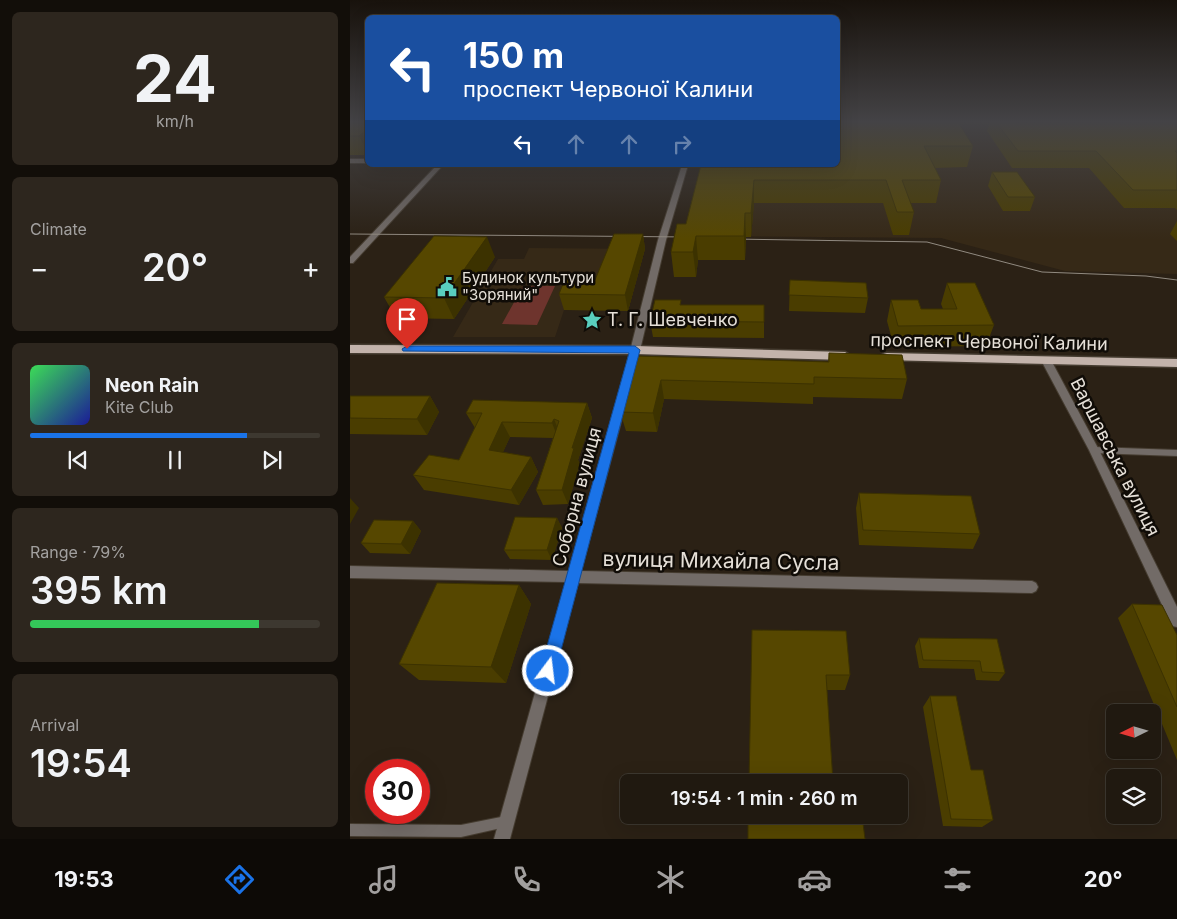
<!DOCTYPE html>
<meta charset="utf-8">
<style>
:root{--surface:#201910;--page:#2d261e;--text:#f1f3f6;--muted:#a2a09f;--line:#3d3830;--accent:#1a73e8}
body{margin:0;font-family:Inter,sans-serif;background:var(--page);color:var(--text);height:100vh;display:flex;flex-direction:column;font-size:19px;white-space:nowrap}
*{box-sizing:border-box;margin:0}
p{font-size:16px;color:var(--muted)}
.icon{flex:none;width:28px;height:28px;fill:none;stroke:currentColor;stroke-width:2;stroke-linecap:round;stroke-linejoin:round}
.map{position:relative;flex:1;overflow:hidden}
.drawer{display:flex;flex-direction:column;gap:12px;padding:12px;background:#120e09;width:350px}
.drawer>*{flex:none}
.top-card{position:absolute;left:15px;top:15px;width:475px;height:152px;border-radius:8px;box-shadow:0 5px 20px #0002,0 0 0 1px var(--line);background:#1a4fa0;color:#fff;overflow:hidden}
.needle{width:32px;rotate:265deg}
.buttons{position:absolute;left:756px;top:704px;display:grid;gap:10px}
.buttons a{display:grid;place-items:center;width:55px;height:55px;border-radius:8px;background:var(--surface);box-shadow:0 5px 20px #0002,0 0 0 1px var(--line);font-size:25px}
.speed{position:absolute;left:15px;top:759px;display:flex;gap:10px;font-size:25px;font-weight:700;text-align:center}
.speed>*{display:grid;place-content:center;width:65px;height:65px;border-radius:50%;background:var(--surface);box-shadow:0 5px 20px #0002,0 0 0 1px var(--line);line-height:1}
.speed .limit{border:8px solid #d22;background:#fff;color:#111}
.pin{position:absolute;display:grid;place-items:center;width:42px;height:42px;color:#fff;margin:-51px -21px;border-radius:50% 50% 50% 0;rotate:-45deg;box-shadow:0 0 5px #0007}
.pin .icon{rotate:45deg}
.me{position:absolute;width:55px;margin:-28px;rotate:15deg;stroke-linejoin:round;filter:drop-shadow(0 0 4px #0008)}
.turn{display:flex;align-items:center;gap:18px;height:105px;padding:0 15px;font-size:22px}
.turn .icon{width:65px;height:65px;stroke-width:2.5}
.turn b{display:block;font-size:35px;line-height:42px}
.lanes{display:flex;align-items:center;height:48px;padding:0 15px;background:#0003;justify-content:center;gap:25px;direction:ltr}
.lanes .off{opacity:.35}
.big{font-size:38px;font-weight:600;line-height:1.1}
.drawer .tile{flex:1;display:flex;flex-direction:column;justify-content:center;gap:8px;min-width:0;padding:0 18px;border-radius:8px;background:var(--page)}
.drawer .dial{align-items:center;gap:0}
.dial b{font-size:65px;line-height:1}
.song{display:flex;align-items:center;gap:15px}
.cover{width:60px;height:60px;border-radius:8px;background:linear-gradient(135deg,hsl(130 70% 55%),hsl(240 70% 35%))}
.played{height:5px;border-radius:2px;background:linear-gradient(90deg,var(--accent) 75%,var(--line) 75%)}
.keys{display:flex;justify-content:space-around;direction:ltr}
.heat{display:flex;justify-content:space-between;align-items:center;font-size:28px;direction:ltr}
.charge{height:8px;border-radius:4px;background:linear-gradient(90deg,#34c759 79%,var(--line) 0)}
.trip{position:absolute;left:270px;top:774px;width:288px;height:50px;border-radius:8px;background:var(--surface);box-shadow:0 5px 20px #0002,0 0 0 1px var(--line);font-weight:600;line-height:50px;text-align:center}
.dock{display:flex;height:80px;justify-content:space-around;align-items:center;background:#0d0a06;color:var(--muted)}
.dock .icon{width:35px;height:35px}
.dock .selected{color:var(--accent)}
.dock b{font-size:22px;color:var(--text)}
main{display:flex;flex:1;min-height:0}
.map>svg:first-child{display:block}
</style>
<main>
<section class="drawer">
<div class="tile dial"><b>24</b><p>km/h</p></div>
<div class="tile"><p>Climate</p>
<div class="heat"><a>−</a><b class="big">20°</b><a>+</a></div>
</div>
<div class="tile">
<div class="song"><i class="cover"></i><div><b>Neon Rain</b><p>Kite Club</p></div></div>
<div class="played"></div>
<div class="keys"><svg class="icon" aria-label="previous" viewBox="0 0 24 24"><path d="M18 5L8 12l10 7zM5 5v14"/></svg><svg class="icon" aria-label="pause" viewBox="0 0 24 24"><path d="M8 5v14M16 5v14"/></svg><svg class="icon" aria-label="next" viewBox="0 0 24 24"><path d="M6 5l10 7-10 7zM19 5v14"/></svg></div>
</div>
<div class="tile"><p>Range · 79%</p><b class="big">395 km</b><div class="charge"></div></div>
<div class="tile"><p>Arrival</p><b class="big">19:54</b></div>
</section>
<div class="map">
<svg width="827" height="839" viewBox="0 0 827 839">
<rect width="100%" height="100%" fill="#2b2115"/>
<path fill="#362917" d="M488,122H827V274L715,271L591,238L341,236L348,202L488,165Z
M179,248L295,249L278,311L214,310L205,337H103L148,259H174Z"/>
<path fill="#6e342d" d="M173,286H205L187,325L152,324Z"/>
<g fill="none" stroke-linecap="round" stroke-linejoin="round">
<defs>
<path id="lane" d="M744,447L827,450V456L744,453L741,452L740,450L741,448Z
M156,816L160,818L162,822L160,826L111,837L0,836V824L111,825Z"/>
<path id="street" d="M0,159H18V163H0Z
M87,165H93L3,263H0V257Z
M332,165H338L316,240L287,363L231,571L682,581L686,583L688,587L686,591L682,593L228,583L160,839H144L216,582L0,578V566L219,571L277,363L308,240Z
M697,359L702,362L749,450L827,607V627L822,626L739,450L692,362Z"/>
<path id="primary" d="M0,345L285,346L495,352L501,356L495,360L285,354L0,353Z
M537,353L827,359V367L533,360L531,357L533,354Z"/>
</defs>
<use href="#lane" stroke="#453c30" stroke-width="2"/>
<use href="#street" stroke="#453c30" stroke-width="2"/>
<use href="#primary" stroke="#453c30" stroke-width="3"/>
<use href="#lane" fill="#726b67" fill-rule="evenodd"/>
<use href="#street" fill="#726b67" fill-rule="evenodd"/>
<use href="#primary" fill="#c3b3ab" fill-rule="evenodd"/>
<path stroke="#918a80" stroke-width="1" d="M0,234L339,237
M381,239L577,242L692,272L796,276L827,280"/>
</g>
<path fill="#4a3d00" d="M0,122H18V155H0Z
M488,122L623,146L617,167L585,168L591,180L586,203H560L564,212L559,235H543L533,203H404L401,237H396L395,260H348L346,277H324L321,252L336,224L351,165H488Z
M640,122H664L666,124H827V210L825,208H774L739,168H662L637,131Z
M642,172L685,197L680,211H653L638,186Z
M827,221V241L820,234Z
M293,234L295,249L278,311L214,310L209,294L245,280Z
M145,257L104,319L46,318L34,297Z
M440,280L518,298L515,313L439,311Z
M597,283L644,325L636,346L544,347L537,321L541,300L571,309H593L591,304Z
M332,305H414V338L303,337L300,321Z
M479,353L557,379L552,399L463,397V404L314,399L307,432L276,431L270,412L286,356L478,362Z
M0,396H80L89,412L77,435L0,434Z
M237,403L242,418L228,460L230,463L218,504L193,505L186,490L203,438L160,437L153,452L181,457L188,472L169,505L74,490L63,475L109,460L125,428L116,413Z
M509,493L630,534L623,549L509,545L506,508Z
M207,518L212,528L202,560L160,559L154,550Z
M63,521L71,531L60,554L20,553L11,543Z
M169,585L181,604L156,683L69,680L49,664Z
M782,604L827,635V760L768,618Z
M402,630L500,675L495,690H477Z
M569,638L647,639L655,673L649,681L626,680L624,669L569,668L565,646Z
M580,696L621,770L643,820L632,827L593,826L573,707Z"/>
<path fill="#3c3200" d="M18,129V153L9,136Z
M404,180V203L401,237V213Z
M395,213L396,237L395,260L394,236Z
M293,234L295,249L278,311L275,295Z
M346,236L348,260L346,277L343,252Z
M137,237L145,257L104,319L94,298Z
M311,380L314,399L307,432L303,413Z
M80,396L89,412L77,435L67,419Z
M237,403L242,418L228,460L230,463L218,504L212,490L222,448Z
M204,419L210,434L208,438L202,423Z
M152,422L160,437L147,465L139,450Z
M181,457L188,472L169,505L161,490Z
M0,498L9,508L0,524Z
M207,518L212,528L202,560L197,550Z
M63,521L71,531L60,554L51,544Z
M169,585L181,604L156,683L141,667Z"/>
<path fill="#564700" stroke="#3c3200" d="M0,122H18V129L9,136H0Z
M488,122H608L623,146H574L591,180H552L564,212H547L536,180H404L401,213H395L394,236H346L343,252H321L327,224H336L351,165H488Z
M646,122H664L666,124H827V151H825L827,153V190H783L746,151H668Z
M642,172H667L685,197H658Z
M264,234H293L275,295L209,294L215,279L245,280Z
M84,236L137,237L94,298L34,297Z
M440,280L516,283L518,298L439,295Z
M597,283H625L644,325L548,326L541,300H568L571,309H607Z
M305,300H331L330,305H414V322L300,321Z
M479,353L552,355L557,379L464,377V384L311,380L303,413L270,412L286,356L479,362Z
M0,396H80L67,419L0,418Z
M123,400L237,403L222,448H224L212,490H186L209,421L204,419L202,423L152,422L139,450L181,457L161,490L63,475L79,455L109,460L132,413H116Z
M509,493L621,496L630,534L513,530Z
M165,517L207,518L197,550H154Z
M24,520L63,521L51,544L11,543Z
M87,583L169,585L141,667L49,664Z
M782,604L812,605L827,635V707Z
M402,630L496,631L500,675H476L483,782H399Z
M569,638L647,639L655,673L632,672L630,661L573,660Z
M580,696H606L621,770H633L643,820L601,819Z
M398,815H512L515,839H398Z"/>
<linearGradient id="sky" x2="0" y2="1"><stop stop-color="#18120c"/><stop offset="0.51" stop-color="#444346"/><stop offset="1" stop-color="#444346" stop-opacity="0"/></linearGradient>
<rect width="827" height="239" fill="url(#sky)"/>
<path fill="#1a73e8" stroke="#114b97" d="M57,346H285L290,350L204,677L198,679L192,677L190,671L279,353L53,351L52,349Z"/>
<defs>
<symbol id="civic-bare" viewBox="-9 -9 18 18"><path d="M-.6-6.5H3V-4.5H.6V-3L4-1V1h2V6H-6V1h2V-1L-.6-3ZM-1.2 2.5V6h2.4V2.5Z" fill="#59cebe" stroke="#100c07" stroke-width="2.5" paint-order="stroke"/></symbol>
<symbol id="sight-bare" viewBox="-9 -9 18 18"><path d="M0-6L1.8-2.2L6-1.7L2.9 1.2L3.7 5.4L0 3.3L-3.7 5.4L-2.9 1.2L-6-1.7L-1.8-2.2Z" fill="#59cebe" stroke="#100c07" stroke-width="2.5" paint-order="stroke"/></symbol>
</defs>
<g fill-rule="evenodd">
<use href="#civic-bare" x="83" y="273" width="28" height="28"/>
<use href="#sight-bare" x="228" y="306" width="28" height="28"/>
</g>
<g text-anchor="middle" stroke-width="5" stroke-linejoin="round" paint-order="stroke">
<g font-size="15" fill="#e6e0d8" stroke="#100c07" text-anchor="start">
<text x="112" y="283">Будинок культури<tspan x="112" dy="17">"Зоряний"</tspan></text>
</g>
<g font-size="18" fill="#e6e0d8" stroke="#100c07" text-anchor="start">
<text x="257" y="326">Т. Г. Шевченко</text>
</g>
<g font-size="18" fill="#e6e0d8" stroke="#100c07">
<text transform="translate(639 342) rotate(1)" y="6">проспект Червоної Калини</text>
<text transform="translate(765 457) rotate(63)" y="6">Варшавська вулиця</text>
<text transform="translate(227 497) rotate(-75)" y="6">Соборна вулиця</text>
</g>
<g font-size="21" fill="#e6e0d8" stroke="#100c07">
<text transform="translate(371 561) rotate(1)" y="7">вулиця Михайла Сусла</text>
</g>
</g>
</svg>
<div class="buttons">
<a><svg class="needle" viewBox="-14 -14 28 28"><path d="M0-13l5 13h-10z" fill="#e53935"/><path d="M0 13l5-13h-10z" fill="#a2a09f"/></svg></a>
<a><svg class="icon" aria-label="layers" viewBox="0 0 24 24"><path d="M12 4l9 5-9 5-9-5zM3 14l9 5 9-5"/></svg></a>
</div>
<div class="speed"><div class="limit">30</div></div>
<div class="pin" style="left:57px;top:349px;background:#d93025"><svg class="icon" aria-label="arrive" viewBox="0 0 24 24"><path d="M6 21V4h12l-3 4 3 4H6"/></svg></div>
<svg class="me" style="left:198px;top:671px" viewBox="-20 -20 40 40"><circle r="17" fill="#1a73e8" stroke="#fff" stroke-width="3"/><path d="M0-11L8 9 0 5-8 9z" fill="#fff"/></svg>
<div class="trip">19:54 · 1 min · 260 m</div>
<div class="top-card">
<div class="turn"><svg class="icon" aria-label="left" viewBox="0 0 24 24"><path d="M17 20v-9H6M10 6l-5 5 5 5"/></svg><div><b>150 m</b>проспект Червоної Калини</div></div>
<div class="lanes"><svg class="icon" aria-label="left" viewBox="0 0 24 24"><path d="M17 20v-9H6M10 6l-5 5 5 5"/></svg><svg class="icon off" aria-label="ahead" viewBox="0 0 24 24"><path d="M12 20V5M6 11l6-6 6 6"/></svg><svg class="icon off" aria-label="ahead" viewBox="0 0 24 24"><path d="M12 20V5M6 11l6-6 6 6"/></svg><svg class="icon off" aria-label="right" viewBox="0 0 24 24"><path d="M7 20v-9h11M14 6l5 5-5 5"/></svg></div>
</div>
</div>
</main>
<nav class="dock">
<b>19:53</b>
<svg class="icon selected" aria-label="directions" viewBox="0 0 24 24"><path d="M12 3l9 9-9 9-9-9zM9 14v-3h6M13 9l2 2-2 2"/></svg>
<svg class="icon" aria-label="music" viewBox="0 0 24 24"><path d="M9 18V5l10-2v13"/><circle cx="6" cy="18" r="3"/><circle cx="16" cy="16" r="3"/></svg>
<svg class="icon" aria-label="phone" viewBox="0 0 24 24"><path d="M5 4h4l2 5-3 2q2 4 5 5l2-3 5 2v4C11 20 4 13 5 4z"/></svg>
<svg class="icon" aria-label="climate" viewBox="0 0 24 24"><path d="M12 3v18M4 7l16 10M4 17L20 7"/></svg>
<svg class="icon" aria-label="car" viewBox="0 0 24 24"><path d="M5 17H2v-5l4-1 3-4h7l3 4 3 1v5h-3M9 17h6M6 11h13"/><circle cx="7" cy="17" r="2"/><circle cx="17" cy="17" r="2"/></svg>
<svg class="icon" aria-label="filters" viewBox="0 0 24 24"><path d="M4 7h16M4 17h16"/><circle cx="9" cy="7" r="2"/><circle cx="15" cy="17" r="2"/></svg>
<b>20°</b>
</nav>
